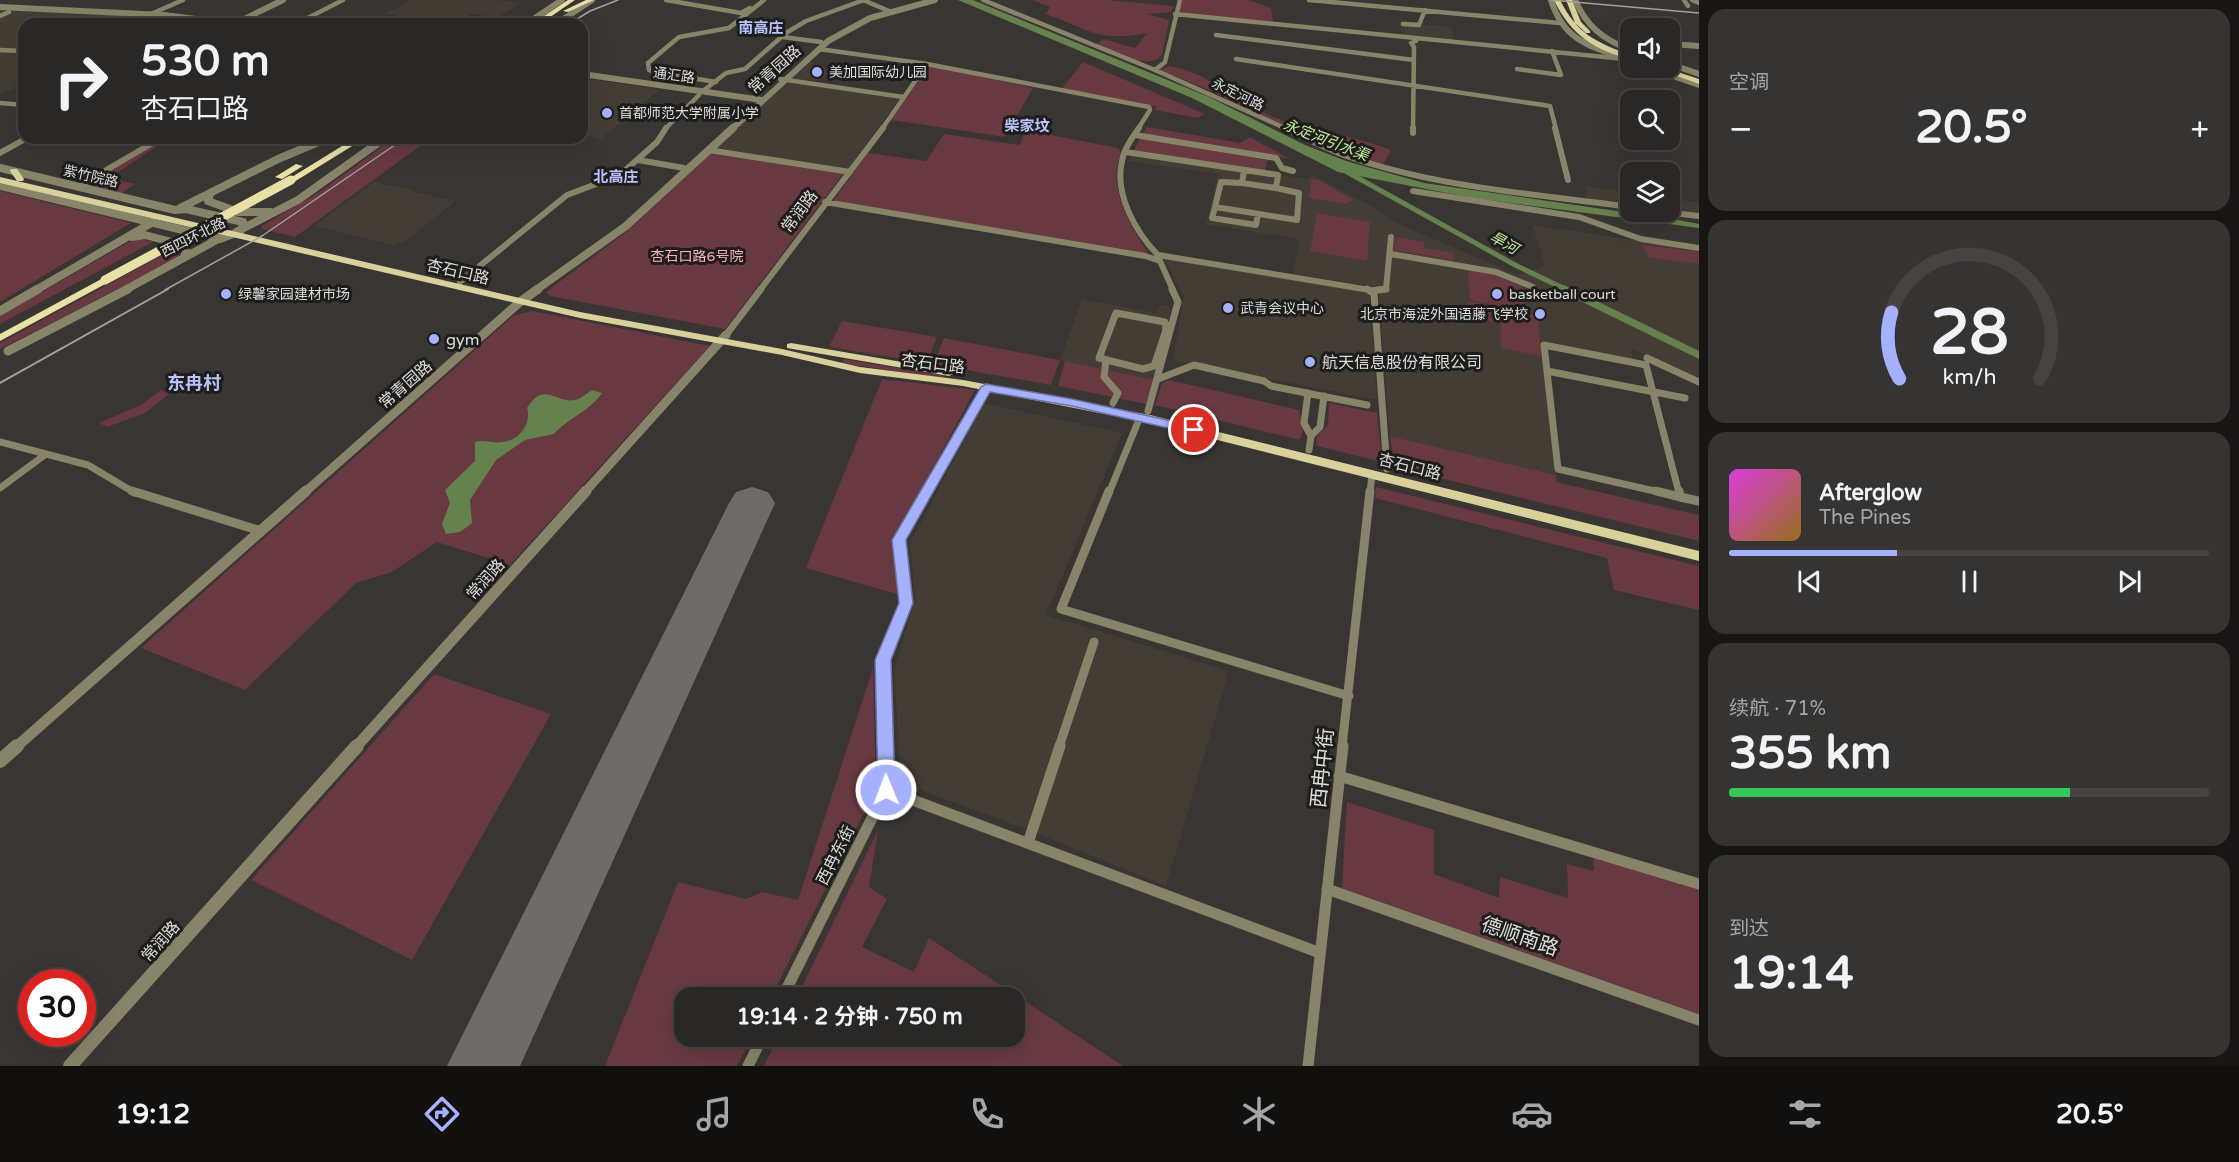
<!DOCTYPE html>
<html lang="zh">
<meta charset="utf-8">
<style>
:root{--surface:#2a2826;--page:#363432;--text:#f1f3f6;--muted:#a5a6a7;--line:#464443;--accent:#a5b1fc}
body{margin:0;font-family:"Varela Round","Noto Sans SC",sans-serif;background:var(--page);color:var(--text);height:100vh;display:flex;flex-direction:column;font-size:22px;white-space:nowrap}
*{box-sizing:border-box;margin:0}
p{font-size:20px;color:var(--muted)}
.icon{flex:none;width:33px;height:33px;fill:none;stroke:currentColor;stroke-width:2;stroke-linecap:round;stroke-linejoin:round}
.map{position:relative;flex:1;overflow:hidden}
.sheet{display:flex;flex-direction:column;gap:9px;padding:9px;background:#171615;width:540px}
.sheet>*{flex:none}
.banner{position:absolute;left:18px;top:18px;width:570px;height:126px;border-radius:18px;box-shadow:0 6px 24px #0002,0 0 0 2px var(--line);background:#2a2826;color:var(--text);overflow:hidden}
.controls{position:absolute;left:1620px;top:18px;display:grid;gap:12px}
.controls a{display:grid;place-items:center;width:60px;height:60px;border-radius:12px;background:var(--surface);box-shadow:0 6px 24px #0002,0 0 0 2px var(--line);font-size:30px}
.speed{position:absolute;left:18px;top:969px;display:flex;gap:12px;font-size:30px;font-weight:700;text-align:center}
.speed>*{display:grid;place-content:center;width:78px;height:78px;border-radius:50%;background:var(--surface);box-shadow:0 6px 24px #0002,0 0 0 2px var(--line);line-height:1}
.speed .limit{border:9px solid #d22;background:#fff;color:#111}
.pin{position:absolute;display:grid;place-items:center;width:51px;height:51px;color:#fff;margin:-26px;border:3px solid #fff;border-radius:50%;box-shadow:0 2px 6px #0007}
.me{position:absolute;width:66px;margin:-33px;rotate:359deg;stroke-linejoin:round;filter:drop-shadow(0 0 4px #0008)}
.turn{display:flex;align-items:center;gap:21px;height:126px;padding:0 24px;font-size:27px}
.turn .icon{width:78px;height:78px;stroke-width:2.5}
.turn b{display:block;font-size:42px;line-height:51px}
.big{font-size:45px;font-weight:700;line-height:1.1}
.sheet .tile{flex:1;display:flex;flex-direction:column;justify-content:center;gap:9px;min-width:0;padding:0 21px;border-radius:18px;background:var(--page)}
.sheet .dial{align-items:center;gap:0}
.dial svg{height:156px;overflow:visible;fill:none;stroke:var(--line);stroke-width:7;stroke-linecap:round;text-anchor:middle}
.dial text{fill:var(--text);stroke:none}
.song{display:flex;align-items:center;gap:18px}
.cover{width:72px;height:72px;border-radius:9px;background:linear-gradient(135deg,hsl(300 70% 55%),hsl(40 70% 35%))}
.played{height:6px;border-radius:3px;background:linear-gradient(90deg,var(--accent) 35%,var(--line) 35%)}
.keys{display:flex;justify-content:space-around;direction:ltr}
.heat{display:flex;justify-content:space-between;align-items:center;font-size:33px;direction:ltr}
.charge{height:9px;border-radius:4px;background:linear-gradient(90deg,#34c759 71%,var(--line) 0)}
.trip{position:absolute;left:674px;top:987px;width:351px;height:60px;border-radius:18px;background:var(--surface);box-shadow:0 6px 24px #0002,0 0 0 2px var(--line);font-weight:700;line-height:60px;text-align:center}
.tab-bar{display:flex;height:96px;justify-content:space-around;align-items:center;background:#11100f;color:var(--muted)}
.tab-bar .icon{width:42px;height:42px}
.tab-bar .current{color:var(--accent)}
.tab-bar b{font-size:27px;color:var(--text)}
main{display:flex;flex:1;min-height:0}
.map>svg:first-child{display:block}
</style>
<main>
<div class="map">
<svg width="1699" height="1066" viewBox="0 0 1699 1066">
<rect width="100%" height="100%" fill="#383532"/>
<path fill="#443d35" d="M411,0H494L521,3L498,17L471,14L465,18H446L440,22L385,14Z
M0,10L152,16L138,24H24V84L0,94Z
M1399,22L1451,27L1454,41L1402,36Z
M810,62H814L813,66L838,69L831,77L825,76L820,80H791Z
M589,79L659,90L601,139L582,135V84Z
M788,82L899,99L848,169L714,149Z
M1133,152L1308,179L1310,174L1379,210L1390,220L1517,275L1545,266L1532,225L1699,250V379L1631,349L1633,360L1540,340L1556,475L1390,436L1378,287L1293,274L1299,239L1206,224L1218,174L1128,161Z
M374,182L415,190L413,192L456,201L407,240L393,245L314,226Z
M1585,186L1630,192V205L1588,200Z
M1670,198L1699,203V215L1670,211Z
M1164,259L1362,291L1369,294L1377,400L1173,360L1184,296Z
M1082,299L1156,313L1160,304L1168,306L1171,311L1154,380L1060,360Z
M984,403L1122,433L1046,615L1229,671L1166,886L1021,827L901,783L894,669L915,600L910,543Z"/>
<path fill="#683941" d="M1032,0H1107L1174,6L1171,12L1147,14L1169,20L1162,55C1148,71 1113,53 1098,44L1103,39L1135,48L1147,33C1099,43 1088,29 1046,14L1050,7Z
M1182,0H1248L1271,8L1273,23L1178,13Z
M1083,62L1205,114L1198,118L1155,110L1156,106L1061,90Z
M929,66L1033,88L1005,137L891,120Z
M1169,66C1211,72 1246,110 1285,121C1321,131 1357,137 1391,150L1382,166L1309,140L1211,91L1160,70Z
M1147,127L1240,143L1250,137L1288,158L1267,157L1142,136Z
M1025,130L1118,148L1121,153C1106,184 1131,230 1150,255L833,201L868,153L926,161L944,134L1020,145Z
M394,138H431L295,237L262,229V226L321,191Z
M1140,138L1267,160L1265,172L1133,152Z
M153,144L159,145L109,178L135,184L119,195L86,186Z
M711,154L843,174L725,329L550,296L546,292L625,233Z
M1311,179L1319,180L1353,200L1346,204L1309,198Z
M0,191L131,223L0,302Z
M1317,213L1370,222L1367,261L1310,251Z
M1396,237L1424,242V248L1454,253L1453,260L1394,250Z
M141,239L153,242L0,324V316L127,243Z
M1642,245L1699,252V264L1648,257Z
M174,249L182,256L0,349V343Z
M1481,268L1524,288L1525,311L1470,300L1468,269Z
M1468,301L1538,315L1541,356L1501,348V323L1468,317Z
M532,311L710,346L510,565L437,542L392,572L356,583L245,690L141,648L513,316Z
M842,321L937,337L927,363L829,347Z
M944,338L1060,360L1051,385L933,364Z
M844,359L944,376V379L842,363Z
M1065,361L1154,380L1146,404L1058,386Z
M882,379L975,390L893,541L897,594L806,568Z
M1169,380L1299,410L1303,430L1300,440L1155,405L1162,383Z
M161,390L169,394L145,413L107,427L99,423L141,405Z
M1329,403L1377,413L1382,462L1317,446L1316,438L1328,425Z
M1390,436L1556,475V482L1699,515V541L1395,467Z
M1376,487L1699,566V610L1614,590L1607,558L1375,498Z
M873,668L876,789L771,997L684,998V1036L752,1037L737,1066H605L678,882L746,899L762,892L798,900Z
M434,674L551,714L412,960L251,880Z
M1347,802L1434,830V874L1499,898L1500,877L1568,898L1567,864L1594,871L1593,858L1699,889V1014L1342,888Z
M878,830L869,887L887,899L862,947L914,972L929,938L1123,1066H764L778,1037L1014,1036V998L797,997Z"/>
<path fill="#65824e" d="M958,0H973L1209,97L1305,145L1346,161L1424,183L1678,220L1699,224V228L1473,198L1338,172L1192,98Z
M592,390L602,393C590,411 568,418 554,434L525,440L496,460L470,500L472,523L460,532L446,534L442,524L450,503L445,490L475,461V442C485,439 493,444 503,442C520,440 532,423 527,408C544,380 556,404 575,400C581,399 587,393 592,390Z"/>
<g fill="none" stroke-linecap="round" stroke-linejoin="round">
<path stroke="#65824e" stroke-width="5" d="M1347,172L1517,266L1567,290"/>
<path stroke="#65824e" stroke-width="7" d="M1564,289L1699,355"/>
<path fill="#6e6c69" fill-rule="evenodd" d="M752,487L768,492L775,503L520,1066H447L729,503L736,492Z"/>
<path stroke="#87846a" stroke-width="4.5" d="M666,0L741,13L750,8
M863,0L889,11
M983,0L1155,70L1287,129
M1309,0L1560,23
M1684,0L1688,6
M1692,0L1699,3
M151,14L183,0
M1175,14L1625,59
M0,16L9,12
M105,24L112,20
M296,24L343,0
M1403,24L1419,25L1425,10
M1216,35L1414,60
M783,37L821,42
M819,49L927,64L1149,107L1150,110L1138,129
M0,50L24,51
M1236,59L1550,106L1556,129
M1517,69L1561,75L1552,51
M1155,70L1165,62L1180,0
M780,79L903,97
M716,82L655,72L649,70L648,63L679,37L729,28L764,0
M703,91L726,73L745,69L786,33L806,21L864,0
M0,103L24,105
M665,129L699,95
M882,129L927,64
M1413,129L1414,47L1411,43L1416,41L1415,38"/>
<path stroke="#87846a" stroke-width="6" d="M1139,128C1132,138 1124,149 1122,161C1114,194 1136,233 1158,255L1370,290
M1283,128C1305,137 1328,150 1350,157C1440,188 1537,194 1630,207
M1555,128L1568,180
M1413,133V128
M1135,135L1276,158L1282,168L1293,171
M708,150L850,172
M1126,152L1278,175L1276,188L1242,183L1244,170
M0,153L27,138
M638,160L684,168
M1242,183L1221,182L1215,207L1297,220L1299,193L1276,188
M79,186L161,138
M1413,191L1579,217L1641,239L1699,248
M825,202L1145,256L1160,261L1173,290
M1215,207L1212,218L1256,225L1258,214
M1664,212L1699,216
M1391,254L1496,272L1533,287
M460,282L567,195L620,175L657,142L666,128
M760,290L883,128
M1376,290L1386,289L1391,237"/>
<path stroke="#87846a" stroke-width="7" d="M1367,289L1374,294L1387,469
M1371,291L1386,289
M1116,313L1165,322L1166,330L1154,366L1143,369L1099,358Z
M726,335L761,289
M1647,358L1699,382
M1106,360L1104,377L1118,393L1113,403
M1547,371L1685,398
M1158,379L1194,365L1264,381L1271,386L1367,405
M1308,393L1304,423L1311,436
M1148,411L1178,302L1172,289
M0,442L88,465L135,493
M1309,450L1311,436L1320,427L1324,396
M0,488L46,454
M926,493L986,387
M1109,493L1140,417
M1370,493L1372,474
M1663,493L1558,469L1544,345L1646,365L1679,493"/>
<path stroke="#87846a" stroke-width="9" d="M132,491L261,531
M1109,491L1061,609L1349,696
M1656,491L1680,497
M1679,491L1680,497
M1680,497L1699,501
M885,747L883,661L906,603L899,540L927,491
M1059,747L1094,642
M1342,747L1370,491"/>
<path stroke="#87846a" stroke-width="11" d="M1339,776L1699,884
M886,790L1320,953
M1028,843L1060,746
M1327,889L1699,1020
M782,998L886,790L885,746
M748,1066L763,1036
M1308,1066L1343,746"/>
<path stroke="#87846a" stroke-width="6" d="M1551,0C1564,42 1592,47 1630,60
M1575,0C1587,27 1603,39 1630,50
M0,7L164,15L236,24
M234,24L283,0
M526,24L562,0
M556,24L592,0
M1670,44L1699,46
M1670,64L1699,74
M1650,68L1699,85
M582,74L762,100
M732,129L828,41L870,18L935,0"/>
<path stroke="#87846a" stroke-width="8" d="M0,168L175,210L186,209L243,222L241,231L220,239L0,186
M210,194L208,201L238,212H270
M180,208L278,159L328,138
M236,232L298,200L385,138
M132,237L145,235L183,245L186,249L184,257
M36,290L153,222
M125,290L222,237
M536,290L626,226L733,128"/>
<path stroke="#87846a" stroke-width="9" d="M0,311L38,289
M8,351L128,289
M304,493L520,302L538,289
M584,493L726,335"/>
<path stroke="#87846a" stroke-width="11" d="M16,747L306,491
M356,747L586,491"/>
<path stroke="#87846a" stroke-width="14" d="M0,761L17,746
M70,1066L357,746"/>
<path fill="#d9d19c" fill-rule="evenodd" d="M1554,0H1560C1577,34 1596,42 1630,55V59C1594,50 1570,34 1554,0Z
M1566,0H1572L1581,22L1590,31V33H1586L1575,23Z
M1655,68H1665L1699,79V84Z
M11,169H17L24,179L23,181H17L10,171Z
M0,177L580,312L782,349L860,367L963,380L1150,415L1699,551V561L1150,423L963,386L860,373L782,355L580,318L0,183Z
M791,343L949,370L955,373L949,376L787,348V344Z"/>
<path fill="#e9e0a6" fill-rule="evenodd" d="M568,0H575L540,24H532Z
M586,0H594L568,12L563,11Z
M355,138H365L294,182L287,180Z
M296,164L303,166L282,179L275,177Z
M105,277L110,280L109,282L0,341V334Z"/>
<path stroke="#a4a3a0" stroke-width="1.5" d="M1551,0L1699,13
M569,24L590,11L618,0
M165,290L262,236L405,138"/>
<path stroke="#a4a3a0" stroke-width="2" d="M0,383L168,289"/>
<path stroke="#e9e0a6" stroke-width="9" d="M105,280L291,180"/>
</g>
<path fill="#a5b1fc" stroke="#6b73a4" stroke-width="1.5" d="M986,384L1072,399L1194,426L1200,430L1194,434L1072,406L990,392L906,540L913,603L891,660L895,790L892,795L886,798L880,795L878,790L875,660L899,603L892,540L981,387Z"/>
<g fill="#a5b1fc" stroke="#1e1d1c" stroke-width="2">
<circle cx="817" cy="72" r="6"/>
<circle cx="607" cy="113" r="6"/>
<circle cx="226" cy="294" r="6"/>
<circle cx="1497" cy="294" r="6"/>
<circle cx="1228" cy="308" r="6"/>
<circle cx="1540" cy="314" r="6"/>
<circle cx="434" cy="339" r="6"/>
<circle cx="1310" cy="362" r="6"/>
</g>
<g text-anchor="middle" stroke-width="6" stroke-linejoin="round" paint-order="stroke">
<g font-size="14" fill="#dedddb" stroke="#1e1d1c" text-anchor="start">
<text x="829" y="77">美加国际幼儿园</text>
<text x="619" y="118">首都师范大学附属小学</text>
<text x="238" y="299">绿馨家园建材市场</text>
<text x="1509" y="299">basketball court</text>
<text x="1240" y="313">武青会议中心</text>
<text x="1528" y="319" text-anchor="end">北京市海淀外国语藤飞学校</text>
</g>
<g font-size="14" fill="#dedddb" stroke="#1e1d1c">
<text transform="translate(674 75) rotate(8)" y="5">通汇路</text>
<text transform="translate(1238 94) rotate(26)" y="5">永定河路</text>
<text transform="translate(91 176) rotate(13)" y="5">紫竹院路</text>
<text transform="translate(193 237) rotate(-27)" y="5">西四环北路</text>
</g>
<g font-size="14" fill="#feb2be" stroke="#1e1d1c">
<text x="697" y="261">杏石口路6号院</text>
</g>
<g font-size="15" font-weight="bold" fill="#b8c3fb" stroke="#1e1d1c">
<text x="761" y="33">南高庄</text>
<text x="1027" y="131">柴家坟</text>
<text x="616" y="182">北高庄</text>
</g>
<g font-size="15" font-style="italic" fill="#c3eea0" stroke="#1e1d1c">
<text transform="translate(1326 140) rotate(21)" y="5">永定河引水渠</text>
<text transform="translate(1504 243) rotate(29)" y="5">旱河</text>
</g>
<g font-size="16" fill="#dedddb" stroke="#1e1d1c">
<text transform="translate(774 69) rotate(-42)" y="6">常青园路</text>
<text transform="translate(799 211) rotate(-53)" y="6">常润路</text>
<text transform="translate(458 271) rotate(13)" y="6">杏石口路</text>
<text transform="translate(933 363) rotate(7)" y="6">杏石口路</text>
<text transform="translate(405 384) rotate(-41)" y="6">常青园路</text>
<text transform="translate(1410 466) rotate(14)" y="6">杏石口路</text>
<text transform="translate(485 579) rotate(-48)" y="6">常润路</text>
<text transform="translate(835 855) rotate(-63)" y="6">西冉东街</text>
<text transform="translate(160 941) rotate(-48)" y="6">常润路</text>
</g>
<g font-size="16" fill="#dedddb" stroke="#1e1d1c" text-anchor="start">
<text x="446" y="345">gym</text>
<text x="1322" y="368">航天信息股份有限公司</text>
</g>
<g font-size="18" font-weight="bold" fill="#b8c3fb" stroke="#1e1d1c">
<text x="194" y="389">东冉村</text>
</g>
<g font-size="20" fill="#dedddb" stroke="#1e1d1c">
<text transform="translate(1322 768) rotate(-84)" y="7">西冉中街</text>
<text transform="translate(1520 936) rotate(19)" y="7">德顺南路</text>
</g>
</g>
</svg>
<div class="controls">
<a><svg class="icon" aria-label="sound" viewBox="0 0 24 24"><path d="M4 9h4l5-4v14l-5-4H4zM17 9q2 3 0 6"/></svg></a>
<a><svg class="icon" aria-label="search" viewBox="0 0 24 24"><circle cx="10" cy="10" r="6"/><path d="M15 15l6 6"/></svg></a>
<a><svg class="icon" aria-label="layers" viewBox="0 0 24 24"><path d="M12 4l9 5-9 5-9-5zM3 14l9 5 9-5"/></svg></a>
</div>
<div class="speed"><div class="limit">30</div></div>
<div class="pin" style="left:1194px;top:430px;background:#d93025"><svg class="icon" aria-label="arrive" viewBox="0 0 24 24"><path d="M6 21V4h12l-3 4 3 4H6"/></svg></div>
<svg class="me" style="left:886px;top:790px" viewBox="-20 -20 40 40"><circle r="17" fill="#a5b1fc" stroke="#fff" stroke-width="3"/><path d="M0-11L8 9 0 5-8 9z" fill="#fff"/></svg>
<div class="trip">19:14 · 2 分钟 · 750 m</div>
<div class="banner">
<div class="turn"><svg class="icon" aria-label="right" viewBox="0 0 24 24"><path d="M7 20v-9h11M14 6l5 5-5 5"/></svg><div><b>530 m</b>杏石口路</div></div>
</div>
</div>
<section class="sheet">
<div class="tile"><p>空调</p>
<div class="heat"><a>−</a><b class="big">20.5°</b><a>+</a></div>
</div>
<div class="tile dial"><svg viewBox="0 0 100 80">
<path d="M14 69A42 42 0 1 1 86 69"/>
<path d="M14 69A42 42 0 0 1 10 35" stroke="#a5b1fc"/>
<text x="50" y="56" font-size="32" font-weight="700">28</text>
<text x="50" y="72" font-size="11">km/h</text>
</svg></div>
<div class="tile">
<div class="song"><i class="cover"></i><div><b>Afterglow</b><p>The Pines</p></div></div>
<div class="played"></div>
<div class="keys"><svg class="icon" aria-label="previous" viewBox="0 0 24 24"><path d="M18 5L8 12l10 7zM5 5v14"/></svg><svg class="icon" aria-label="pause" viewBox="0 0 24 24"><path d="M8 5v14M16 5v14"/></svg><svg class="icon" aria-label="next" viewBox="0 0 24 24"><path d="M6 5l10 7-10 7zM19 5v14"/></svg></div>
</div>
<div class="tile"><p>续航 · 71%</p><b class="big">355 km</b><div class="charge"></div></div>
<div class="tile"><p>到达</p><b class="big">19:14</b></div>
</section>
</main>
<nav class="tab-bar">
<b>19:12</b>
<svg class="icon current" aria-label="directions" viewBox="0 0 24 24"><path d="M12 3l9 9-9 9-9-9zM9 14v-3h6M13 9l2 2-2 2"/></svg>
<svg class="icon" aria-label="music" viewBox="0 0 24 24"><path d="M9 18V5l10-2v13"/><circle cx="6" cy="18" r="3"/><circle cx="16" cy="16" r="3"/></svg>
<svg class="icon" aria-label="phone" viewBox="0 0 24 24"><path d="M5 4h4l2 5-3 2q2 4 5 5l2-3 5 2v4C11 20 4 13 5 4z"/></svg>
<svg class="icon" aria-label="climate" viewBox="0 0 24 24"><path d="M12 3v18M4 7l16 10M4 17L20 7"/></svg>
<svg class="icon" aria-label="car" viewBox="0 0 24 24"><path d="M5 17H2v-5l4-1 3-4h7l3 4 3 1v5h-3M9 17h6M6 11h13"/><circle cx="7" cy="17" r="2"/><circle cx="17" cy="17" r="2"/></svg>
<svg class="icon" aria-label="filters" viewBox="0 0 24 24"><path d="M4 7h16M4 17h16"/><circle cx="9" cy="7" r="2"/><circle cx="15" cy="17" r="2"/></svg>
<b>20.5°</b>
</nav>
